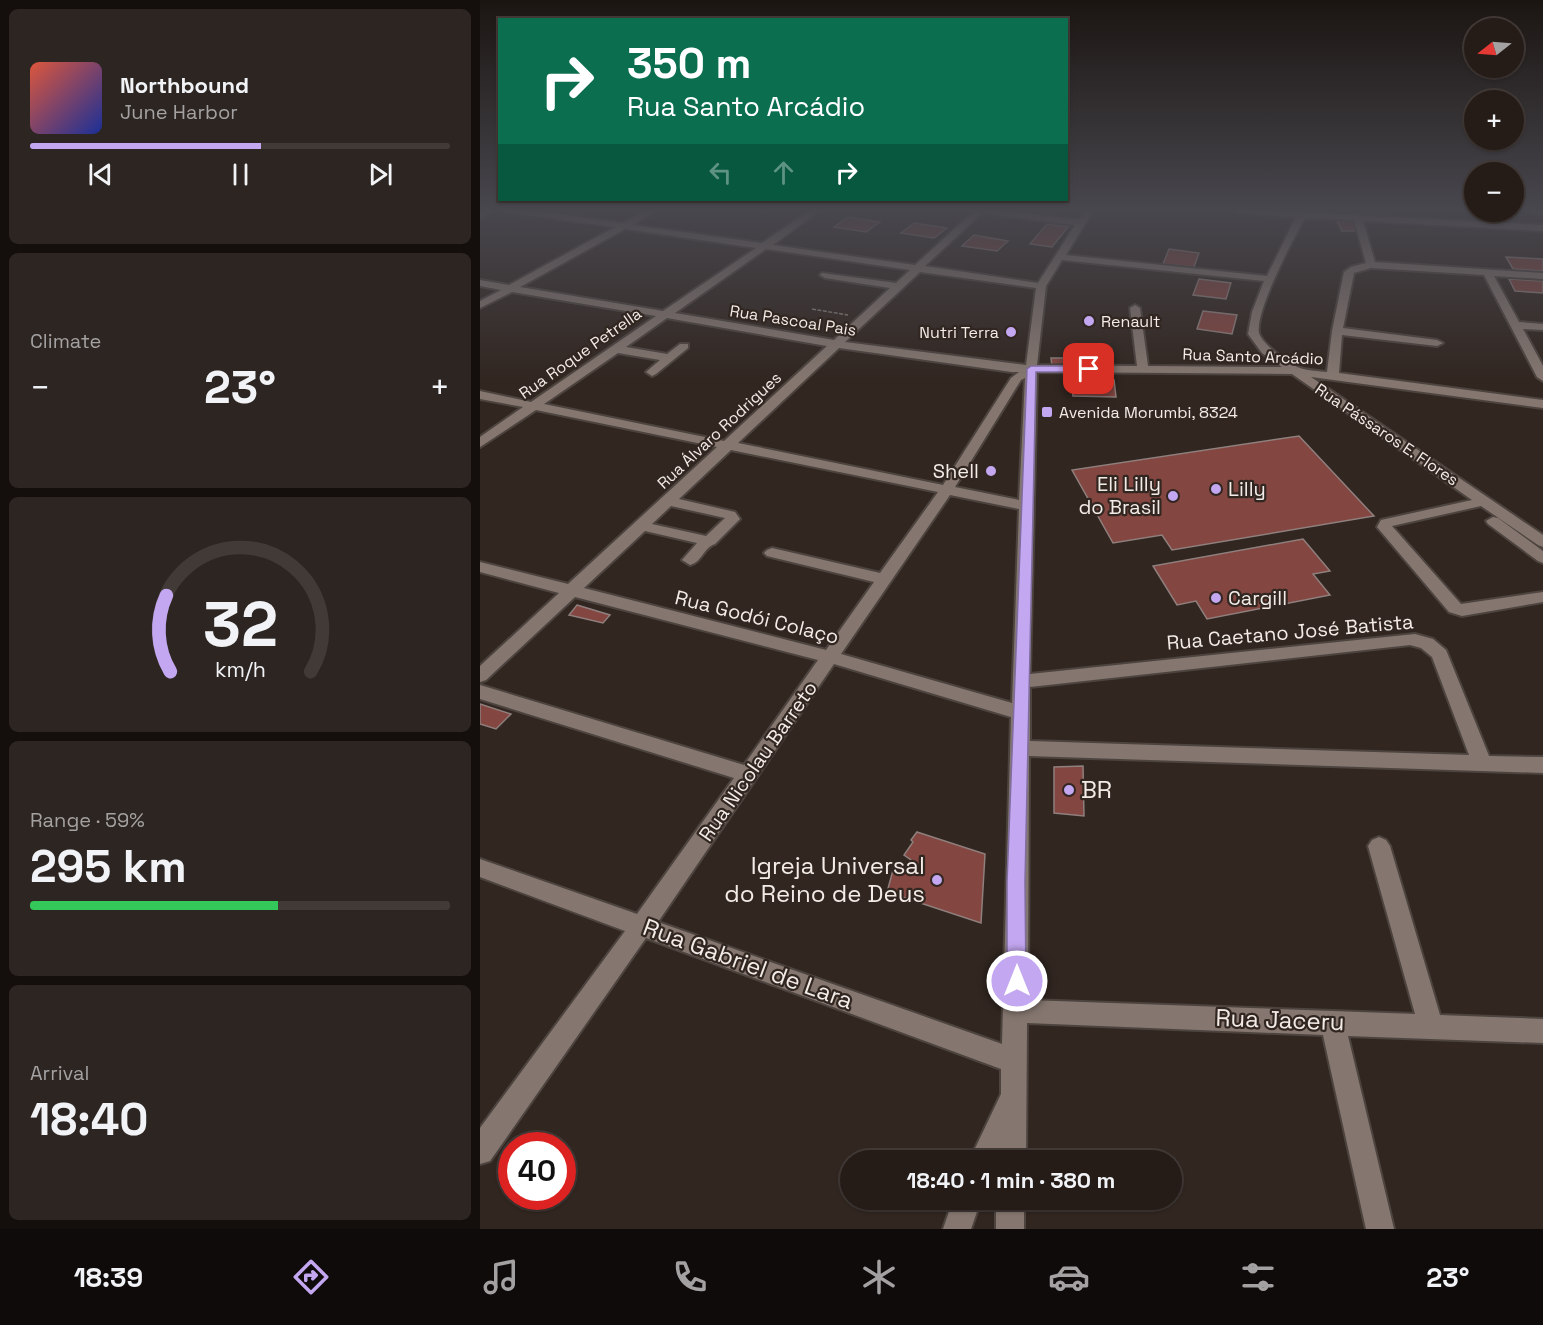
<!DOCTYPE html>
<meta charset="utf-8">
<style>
:root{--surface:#251c18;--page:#2d2521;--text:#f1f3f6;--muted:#a3a1a2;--line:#423a37;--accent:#c4a7f1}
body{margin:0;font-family:"Space Grotesk",sans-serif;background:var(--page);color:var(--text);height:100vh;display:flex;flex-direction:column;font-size:22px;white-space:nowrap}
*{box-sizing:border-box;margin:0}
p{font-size:20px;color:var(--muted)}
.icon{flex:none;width:33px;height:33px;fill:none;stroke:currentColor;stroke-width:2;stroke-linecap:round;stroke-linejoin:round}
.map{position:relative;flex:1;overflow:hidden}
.panel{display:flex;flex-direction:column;gap:9px;padding:9px;background:#140f0d;width:480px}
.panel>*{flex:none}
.guide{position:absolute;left:18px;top:18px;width:570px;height:183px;border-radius:0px;box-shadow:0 2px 4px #0004,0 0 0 2px var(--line);background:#0b6e4f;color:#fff;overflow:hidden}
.needle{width:39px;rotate:253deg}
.buttons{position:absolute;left:984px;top:18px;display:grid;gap:12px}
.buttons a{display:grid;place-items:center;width:60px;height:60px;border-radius:50%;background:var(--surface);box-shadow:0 2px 4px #0004,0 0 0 2px var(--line);font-size:30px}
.speed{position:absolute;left:18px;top:1132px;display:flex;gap:12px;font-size:30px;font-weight:700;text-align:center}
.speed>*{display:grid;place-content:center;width:78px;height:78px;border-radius:50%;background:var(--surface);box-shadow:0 2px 4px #0004,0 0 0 2px var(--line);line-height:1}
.speed .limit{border:9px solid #d22;background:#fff;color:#111}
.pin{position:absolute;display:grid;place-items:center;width:51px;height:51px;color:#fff;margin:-26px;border-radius:12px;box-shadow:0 3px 9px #0006}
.me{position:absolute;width:66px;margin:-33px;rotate:0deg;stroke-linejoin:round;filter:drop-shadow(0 0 4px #0008)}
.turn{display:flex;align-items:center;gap:21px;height:126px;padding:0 30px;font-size:27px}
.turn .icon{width:78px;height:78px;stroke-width:2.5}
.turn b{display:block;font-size:42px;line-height:51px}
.lanes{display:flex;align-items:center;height:57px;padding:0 30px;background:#0003;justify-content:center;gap:30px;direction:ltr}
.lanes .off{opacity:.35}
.big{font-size:45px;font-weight:700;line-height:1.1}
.panel .widget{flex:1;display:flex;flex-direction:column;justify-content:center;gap:9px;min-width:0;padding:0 21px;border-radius:9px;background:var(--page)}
.panel .dial{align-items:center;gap:0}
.dial svg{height:156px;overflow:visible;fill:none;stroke:var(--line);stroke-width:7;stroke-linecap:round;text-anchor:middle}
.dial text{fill:var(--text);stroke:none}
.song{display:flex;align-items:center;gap:18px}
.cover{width:72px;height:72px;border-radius:9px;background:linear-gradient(135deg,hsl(10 70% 55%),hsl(230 70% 35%))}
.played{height:6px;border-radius:3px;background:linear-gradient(90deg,var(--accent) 55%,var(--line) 55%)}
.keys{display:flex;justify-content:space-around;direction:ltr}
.heat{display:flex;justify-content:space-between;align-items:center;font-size:33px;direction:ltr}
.charge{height:9px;border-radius:4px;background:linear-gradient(90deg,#34c759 59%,var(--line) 0)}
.trip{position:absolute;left:360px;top:1150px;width:342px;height:60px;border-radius:30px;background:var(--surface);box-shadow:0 2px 4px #0004,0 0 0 2px var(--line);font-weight:700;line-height:60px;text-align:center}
.menu{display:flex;height:96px;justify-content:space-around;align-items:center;background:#0f0b0a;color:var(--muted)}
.menu .icon{width:42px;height:42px}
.menu .on{color:var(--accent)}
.menu b{font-size:27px;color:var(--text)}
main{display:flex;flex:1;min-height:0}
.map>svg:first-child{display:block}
</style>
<main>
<section class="panel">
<div class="widget">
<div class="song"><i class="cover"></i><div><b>Northbound</b><p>June Harbor</p></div></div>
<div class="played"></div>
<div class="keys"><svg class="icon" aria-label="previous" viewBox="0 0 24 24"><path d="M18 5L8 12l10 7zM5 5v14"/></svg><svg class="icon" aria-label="pause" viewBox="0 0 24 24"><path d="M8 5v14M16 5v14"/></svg><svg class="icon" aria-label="next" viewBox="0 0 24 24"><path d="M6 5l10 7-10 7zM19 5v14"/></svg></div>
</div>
<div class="widget"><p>Climate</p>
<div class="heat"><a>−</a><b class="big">23°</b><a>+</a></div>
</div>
<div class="widget dial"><svg viewBox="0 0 100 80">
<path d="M14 69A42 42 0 1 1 86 69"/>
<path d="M14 69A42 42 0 0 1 12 30" stroke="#c4a7f1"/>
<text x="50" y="56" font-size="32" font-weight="700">32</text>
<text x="50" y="72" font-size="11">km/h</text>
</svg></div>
<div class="widget"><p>Range · 59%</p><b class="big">295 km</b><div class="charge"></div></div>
<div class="widget"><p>Arrival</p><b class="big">18:40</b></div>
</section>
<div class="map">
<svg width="1063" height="1229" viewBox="0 0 1063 1229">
<rect width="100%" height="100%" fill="#312620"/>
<path fill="#834641" stroke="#8f7f7d" stroke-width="1.5" d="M368,217L400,222L386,232L354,227Z
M856,219L872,220L879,231H862Z
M434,223L467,228L454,238L421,233Z
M567,224L588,227L572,247L550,244Z
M494,235L528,241L517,251L482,246Z
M689,249L719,253L714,267L683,264Z
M1026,257L1063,259V271L1033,269Z
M719,279L751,283L746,299L713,295Z
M1029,279L1063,281V293L1035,291Z
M723,311L757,315L752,334L717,329Z
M571,358H619L620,366H572Z
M600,379L634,380L636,397L593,396L592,381Z
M819,436L894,516L692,550L682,535L633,543L592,470Z
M823,539L850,571L833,574L850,595L727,619L716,601L697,605L673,566Z
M97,605L130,615L123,623L89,615Z
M0,704L31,714L16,729L0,724Z
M603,766L604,816L574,813V767Z
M437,832L505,854L501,923L407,892L415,863L426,867L431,860L424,855L433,842L431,840Z"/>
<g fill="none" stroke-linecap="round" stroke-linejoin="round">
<defs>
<path id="minor" d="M5,209H16L0,218V212Z
M21,209H43L143,223L169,209H179L153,225L282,243L332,209H342L293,245L435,265L493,212L487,209H511L599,220L606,209H614L586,255L787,276L816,217L757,212L753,209L1063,225V231L883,221L895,262L1063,273V279L1014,276L1039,322L1063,324V330L1043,329L1063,366V381L1057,377L1004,275L891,268L874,273L863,328L957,340L963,343L957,346L862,335L859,373L1063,400V408L831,377L1063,535V547L1058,545L1001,506L912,526L981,604L1063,592V602L982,616L969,612L897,527L901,520L992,500L812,374L557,372L550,674L935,634L953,639L966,650L1009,756L1063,757V773L549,756L548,1000L935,1014L888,846L892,840L899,837L906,840L910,846L960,1015L1063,1019V1043L868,1036L914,1229H886L843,1035L547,1023L546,1161H518L519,1158L517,1161H489L521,1094V1069L166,938L10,1161L0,1164V1128L145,931L0,877V859L157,914L254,778L0,699V685L264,765L338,660L95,597L6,680L0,682V666L79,593L0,572V562L88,584L237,447L56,410L0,447V437L43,407L0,399V391L51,402L176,316L32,292L0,308V301L21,290L0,286V280L29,285L135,227L25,212ZM502,213L595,225L558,283L445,266ZM825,218L874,220L886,263L871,267L864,272L852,331L847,372C839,371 829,371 820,368C810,365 782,344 779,333C775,311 813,239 825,218ZM145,229L276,248L183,311L40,287ZM286,249L430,270L416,283L342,273L340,275L345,278L410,288L354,340L195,313ZM582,260L784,281L772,312L768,334L782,353L802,367L668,366L660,308L655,305L650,308L657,366L557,365L566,286ZM440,272L556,288L546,365L365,342ZM187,318L347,346L244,441L64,404L138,353L180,360L166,372L172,376L176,374L208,348V344H200L187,354L146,347ZM359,348L532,372H539L531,378L463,485L258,443ZM545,378L539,500L475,487L541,380ZM251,450L458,492L400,573L292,548L287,550L284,553L287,556L394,582L346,650L104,588L165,531L217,543L202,560L210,565C222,562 224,547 235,544L260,519L255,512L199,499ZM470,495L539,509L532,703L361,654ZM191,506L245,518L226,536L172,524ZM930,645L941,648L952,657L989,755L550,741V687ZM354,664L531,717L522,1044L178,922Z
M280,209H289L284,212Z
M1048,209L1063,210V216L1049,211Z
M1013,517L1018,518L1063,551V563L1058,561L1008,524L1006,521Z
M473,1200H501L491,1229H463Z
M516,1200H544V1229H516Z"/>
</defs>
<use href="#minor" stroke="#4d443f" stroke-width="4"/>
<path stroke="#877e79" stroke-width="1.5" stroke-dasharray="4 1.5" stroke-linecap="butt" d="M332,309L368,315"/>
<use href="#minor" fill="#857770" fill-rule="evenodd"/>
</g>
<linearGradient id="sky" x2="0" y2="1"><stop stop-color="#1b1512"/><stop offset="0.55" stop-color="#48474e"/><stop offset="1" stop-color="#48474e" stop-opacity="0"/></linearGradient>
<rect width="1063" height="381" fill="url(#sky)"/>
<path fill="#c4a7f1" stroke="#7f6d9d" stroke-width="1.5" d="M551,366H609L614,369L609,372H556L545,882L546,981L544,987L537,990L530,987L527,981V882L547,369Z"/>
<g fill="#c4a7f1" stroke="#312620" stroke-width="2">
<circle cx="609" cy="321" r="6"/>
<circle cx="531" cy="332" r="6"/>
<rect x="561" y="406" width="12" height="12" rx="3"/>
<circle cx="511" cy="471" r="6"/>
<circle cx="736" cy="489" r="6"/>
<circle cx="693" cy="496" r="6"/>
<circle cx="736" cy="598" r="6"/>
<circle cx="589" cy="790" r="6"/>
<circle cx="457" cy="880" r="6"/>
</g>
<g text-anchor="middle" stroke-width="4.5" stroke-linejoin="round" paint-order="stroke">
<g font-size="16" fill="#f3ebe7" stroke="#312620">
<text transform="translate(313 320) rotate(9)" y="6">Rua Pascoal Pais</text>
<text transform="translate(100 353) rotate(-35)" y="6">Rua Roque Petrella</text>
<text transform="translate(773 356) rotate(2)" y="6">Rua Santo Arcádio</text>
<text transform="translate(239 430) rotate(-43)" y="6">Rua Álvaro Rodrigues</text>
<text transform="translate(907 434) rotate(34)" y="6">Rua Pássaros E. Flores</text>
</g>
<g font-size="16" fill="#f3ebe7" stroke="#312620" text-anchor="start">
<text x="621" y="327">Renault</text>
<text x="519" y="338" text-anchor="end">Nutri Terra</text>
<text x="579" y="418">Avenida Morumbi, 8324</text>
</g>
<g font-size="20" fill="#f3ebe7" stroke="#312620" text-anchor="end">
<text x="499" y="478">Shell</text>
<text x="681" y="491">Eli Lilly<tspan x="681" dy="23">do Brasil</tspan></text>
<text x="748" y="496" text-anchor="start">Lilly</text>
<text x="748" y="605" text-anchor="start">Cargill</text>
</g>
<g font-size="20" fill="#f3ebe7" stroke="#312620">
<text transform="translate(277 617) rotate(14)" y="7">Rua Godói Colaço</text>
<text transform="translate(810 632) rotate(-5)" y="7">Rua Caetano José Batista</text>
<text transform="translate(278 761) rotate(-55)" y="7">Rua Nicolau Barreto</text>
</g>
<g font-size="24" fill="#f3ebe7" stroke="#312620" text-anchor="start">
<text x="601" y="798">BR</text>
<text x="445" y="874" text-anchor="end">Igreja Universal<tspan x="445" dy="28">do Reino de Deus</tspan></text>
</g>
<g font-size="24" fill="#f3ebe7" stroke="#312620">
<text transform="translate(268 964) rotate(20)" y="8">Rua Gabriel de Lara</text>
<text transform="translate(800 1020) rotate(2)" y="8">Rua Jaceru</text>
</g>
</g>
</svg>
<div class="buttons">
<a><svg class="needle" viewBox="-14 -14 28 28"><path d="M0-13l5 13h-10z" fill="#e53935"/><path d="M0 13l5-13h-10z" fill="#a3a1a2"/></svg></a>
<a>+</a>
<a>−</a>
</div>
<div class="speed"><div class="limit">40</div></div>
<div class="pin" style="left:609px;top:369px;background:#d93025"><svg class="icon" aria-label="arrive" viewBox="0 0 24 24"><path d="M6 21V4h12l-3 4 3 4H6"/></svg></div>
<svg class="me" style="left:537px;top:981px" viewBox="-20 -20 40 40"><circle r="17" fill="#c4a7f1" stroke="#fff" stroke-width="3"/><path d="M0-11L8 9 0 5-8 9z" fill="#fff"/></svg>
<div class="trip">18:40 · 1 min · 380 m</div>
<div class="guide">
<div class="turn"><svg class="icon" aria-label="right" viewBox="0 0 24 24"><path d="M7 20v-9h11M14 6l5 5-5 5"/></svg><div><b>350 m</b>Rua Santo Arcádio</div></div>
<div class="lanes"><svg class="icon off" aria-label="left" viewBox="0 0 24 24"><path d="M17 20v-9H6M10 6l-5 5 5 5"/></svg><svg class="icon off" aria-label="ahead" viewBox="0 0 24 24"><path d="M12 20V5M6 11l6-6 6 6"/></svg><svg class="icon" aria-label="right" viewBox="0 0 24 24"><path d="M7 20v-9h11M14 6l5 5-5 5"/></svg></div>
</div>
</div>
</main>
<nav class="menu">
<b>18:39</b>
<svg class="icon on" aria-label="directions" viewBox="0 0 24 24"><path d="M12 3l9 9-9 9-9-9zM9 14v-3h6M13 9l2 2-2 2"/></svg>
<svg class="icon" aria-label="music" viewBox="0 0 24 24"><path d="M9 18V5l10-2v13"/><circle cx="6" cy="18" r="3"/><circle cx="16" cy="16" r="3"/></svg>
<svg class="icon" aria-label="phone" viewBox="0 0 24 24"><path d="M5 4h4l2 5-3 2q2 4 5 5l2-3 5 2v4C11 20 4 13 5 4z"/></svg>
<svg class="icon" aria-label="climate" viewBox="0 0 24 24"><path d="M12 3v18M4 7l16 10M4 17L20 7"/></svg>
<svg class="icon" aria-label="car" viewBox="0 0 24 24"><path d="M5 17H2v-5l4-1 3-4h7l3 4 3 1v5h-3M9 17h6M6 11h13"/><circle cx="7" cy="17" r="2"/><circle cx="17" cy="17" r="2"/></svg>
<svg class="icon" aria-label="filters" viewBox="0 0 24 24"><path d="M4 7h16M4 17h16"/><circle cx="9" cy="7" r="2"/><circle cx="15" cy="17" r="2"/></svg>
<b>23°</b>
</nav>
